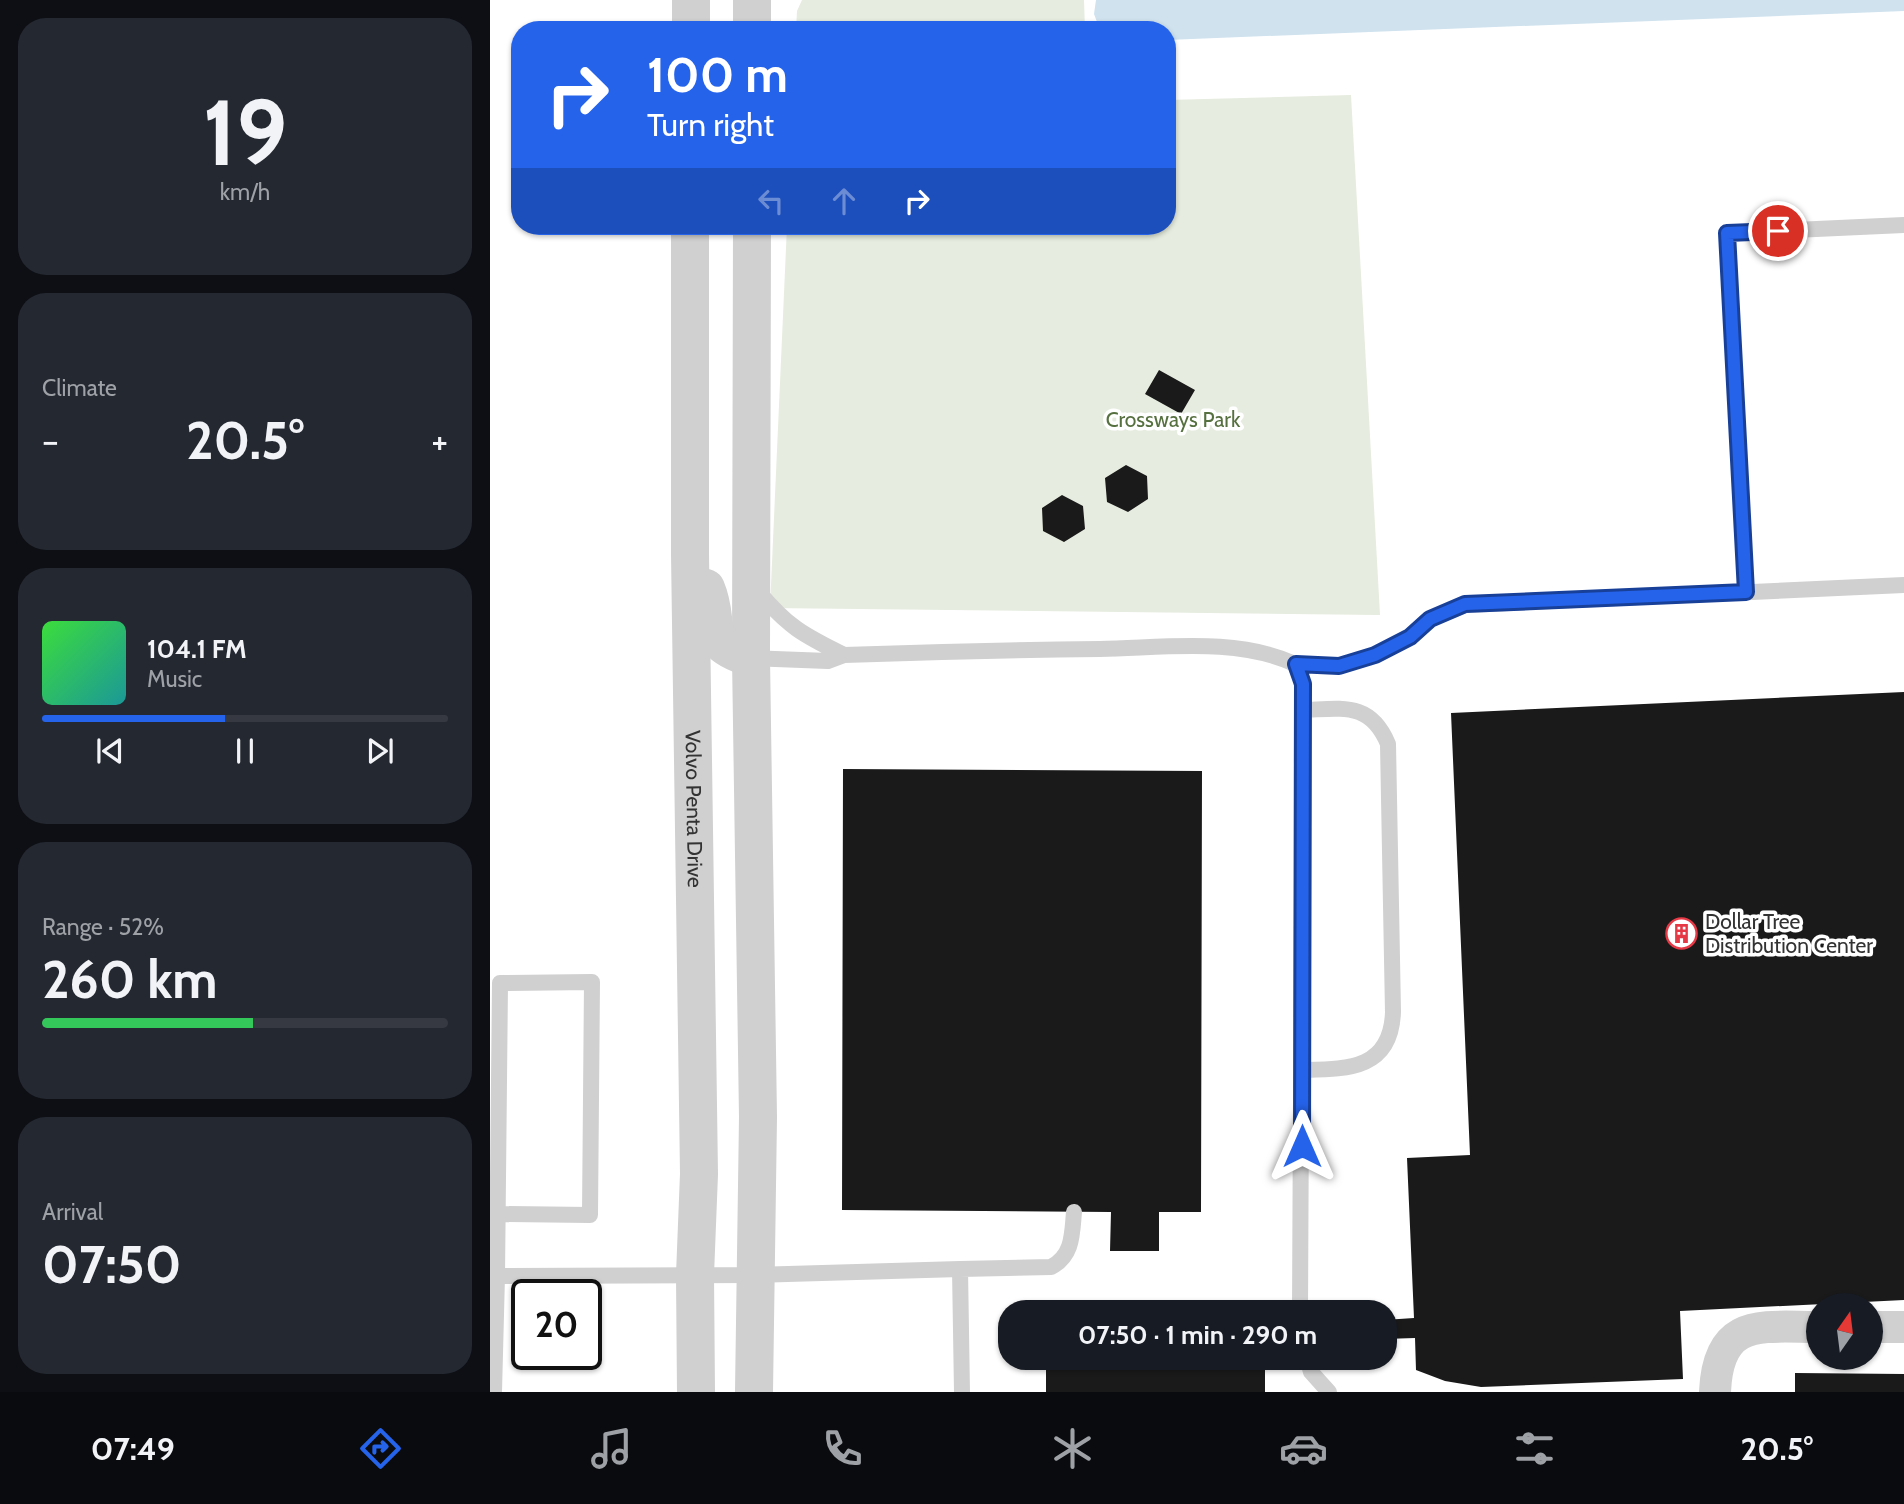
<!DOCTYPE html>
<meta charset="utf-8">
<style>
:root{--surface:#171b24;--page:#242831;--text:#f1f3f6;--muted:#9ea1a6;--line:#363941;--accent:#2563eb}
body{margin:0;font-family:Cabin,sans-serif;background:var(--page);color:var(--text);height:100vh;display:flex;flex-direction:column;font-size:26px;white-space:nowrap}
*{box-sizing:border-box;margin:0}
p{font-size:23px;color:var(--muted)}
.icon{flex:none;width:38px;height:38px;fill:none;stroke:currentColor;stroke-width:2;stroke-linecap:round;stroke-linejoin:round}
.map{position:relative;flex:1;overflow:hidden}
.details{display:flex;flex-direction:column;gap:18px;padding:18px;background:#0d0f14;width:490px}
.details>*{flex:none}
.hud{position:absolute;left:21px;top:21px;width:665px;height:214px;border-radius:28px;box-shadow:0 2px 5px #0004;background:#2563eb;color:#fff;overflow:hidden}
.needle{width:46px;rotate:14deg}
.buttons{position:absolute;left:1316px;top:1293px;display:grid;gap:14px}
.buttons a{display:grid;place-items:center;width:77px;height:77px;border-radius:50%;background:var(--surface);box-shadow:0 2px 5px #0004;font-size:35px}
.speed{position:absolute;left:21px;top:1279px;display:flex;gap:14px;font-size:35px;font-weight:700;text-align:center}
.speed>*{display:grid;place-content:center;width:91px;height:91px;border-radius:50%;background:var(--surface);box-shadow:0 2px 5px #0004;line-height:1}
.speed .limit{border:4px solid #111;border-radius:10px;background:#fff;color:#111}
.pin{position:absolute;display:grid;place-items:center;width:60px;height:60px;color:#fff;margin:-30px;border:4px solid #fff;border-radius:50%;box-shadow:0 2px 7px #0007}
.me{position:absolute;width:77px;margin:-38px;rotate:0deg;stroke-linejoin:round;filter:drop-shadow(0 0 5px #0008)}
.turn{display:flex;align-items:center;gap:24px;height:147px;padding:0 21px;font-size:32px}
.turn .icon{width:91px;height:91px;stroke-width:2.5}
.turn b{display:block;font-size:49px;line-height:60px}
.lanes{display:flex;align-items:center;height:66px;padding:0 21px;background:#0003;justify-content:center;gap:35px;direction:ltr}
.lanes .off{opacity:.35}
.big{font-size:52px;font-weight:700;line-height:1.1}
.details .tile{flex:1;display:flex;flex-direction:column;justify-content:center;gap:10px;min-width:0;padding:0 24px;border-radius:28px;background:var(--page)}
.details .dial{align-items:center;gap:0}
.dial b{font-size:91px;line-height:1}
.song{display:flex;align-items:center;gap:21px}
.cover{width:84px;height:84px;border-radius:10px;background:linear-gradient(135deg,hsl(120 70% 55%),hsl(180 70% 35%))}
.played{height:7px;border-radius:4px;background:linear-gradient(90deg,var(--accent) 45%,var(--line) 45%)}
.keys{display:flex;justify-content:space-around;direction:ltr}
.heat{display:flex;justify-content:space-between;align-items:center;font-size:38px;direction:ltr}
.charge{height:10px;border-radius:5px;background:linear-gradient(90deg,#34c759 52%,var(--line) 0)}
.trip{position:absolute;left:508px;top:1300px;width:399px;height:70px;border-radius:28px;background:var(--surface);box-shadow:0 2px 5px #0004;font-weight:700;line-height:70px;text-align:center}
.tab-bar{display:flex;height:112px;justify-content:space-around;align-items:center;background:#090b0e;color:var(--muted)}
.tab-bar .icon{width:49px;height:49px}
.tab-bar .on{color:var(--accent)}
.tab-bar b{font-size:32px;color:var(--text)}
main{display:flex;flex:1;min-height:0}
.map>svg:first-child{display:block}
</style>
<main>
<section class="details">
<div class="tile dial"><b>19</b><p>km/h</p></div>
<div class="tile"><p>Climate</p>
<div class="heat"><a>−</a><b class="big">20.5°</b><a>+</a></div>
</div>
<div class="tile">
<div class="song"><i class="cover"></i><div><b>104.1 FM</b><p>Music</p></div></div>
<div class="played"></div>
<div class="keys"><svg class="icon" aria-label="previous" viewBox="0 0 24 24"><path d="M18 5L8 12l10 7zM5 5v14"/></svg><svg class="icon" aria-label="pause" viewBox="0 0 24 24"><path d="M8 5v14M16 5v14"/></svg><svg class="icon" aria-label="next" viewBox="0 0 24 24"><path d="M6 5l10 7-10 7zM19 5v14"/></svg></div>
</div>
<div class="tile"><p>Range · 52%</p><b class="big">260 km</b><div class="charge"></div></div>
<div class="tile"><p>Arrival</p><b class="big">07:50</b></div>
</section>
<div class="map">
<svg width="1414" height="1392" viewBox="0 0 1414 1392">
<rect width="100%" height="100%" fill="#fff"/>
<path fill="#e6ecdf" d="M312,0H594L595,30H306L307,11Z
M861,95L890,615L280,608L297,226H677V100Z"/>
<path fill="#cfe2ee" d="M606,0H1414V11L677,40V30H610L604,14Z"/>
<path fill="#1a1a1a" d="M669,370L705,390L691,414L655,394Z
M636,465L657,476L658,499L638,512L617,502L615,478Z
M572,495L593,506L595,529L574,542L553,531L552,508Z
M1414,692V1300L1190,1311L1193,1379L991,1387L955,1381L926,1370L925,1338L894,1339V1320L924,1318L917,1158L980,1155L961,713Z
M353,769L712,771L711,1212H669V1251H620L621,1212L352,1210Z
M556,1358H775V1392H556Z
M1305,1373L1414,1374V1392H1305Z"/>
<g fill="none" stroke-linecap="round" stroke-linejoin="round">
<path stroke="#d0d0d0" stroke-width="16" d="M268,591C297,626 313,635 354,655
M1256,592L1237,233L1414,225
M261,658L338,661L354,655C440,652 525,650 610,649C674,648 746,637 805,664L813,684L810,1312
M805,664L849,666L885,655L920,637L940,619L975,605L1414,585
M812,1070C857,1069 901,1070 903,1012L898,744C880,701 852,709 812,710
M470,1269L561,1267C583,1256 582,1234 584,1212
M7,1276L10,983L102,982L100,1215L8,1214
M817,1358L821,1372L839,1392
M4,1392L7,1276L265,1275L470,1269L472,1392"/>
<path stroke="#d0d0d0" stroke-width="32" d="M1381,1327H1414
M1225,1392C1228,1317 1271,1327 1328,1327"/>
<g stroke="#d0d0d0" stroke-width="38">
<path d="M201,30V0"/>
<path d="M262,30V0"/>
<path id="s1" d="M200,226V554L209,1174L205,1275L206,1392"/>
<path d="M262,226L261,658L268,1117L264,1392"/>
<path d="M216,588C232,626 209,642 261,658"/>
</g>
</g>
<g fill="none" stroke-linecap="round" stroke-linejoin="round">
<defs>
<path id="route" d="M812,1146L813,684L806,664L849,666L885,655L920,637L940,619L975,604L1256,592L1237,233L1288,231"/>
</defs>
<use href="#route" stroke="#184099" stroke-width="18"/>
<use href="#route" stroke="#2563eb" stroke-width="12"/>
</g>
<defs>
<symbol id="building-ring" viewBox="-11 -11 22 22"><circle r="9.5" fill="#fff" stroke="#e63946" stroke-width="1.5"/><path d="M-4-6H4V6H1V3H-1V6H-4ZM-2.5-4.3h1.7v1.8h-1.7ZM.8-4.3h1.7v1.8H.8ZM-2.5-1h1.7V.8h-1.7ZM.8-1h1.7V.8H.8Z" fill="#e63946"/></symbol>
</defs>
<g fill-rule="evenodd">
<use href="#building-ring" x="1174" y="916" width="35" height="35"/>
</g>
<g text-anchor="middle" stroke-width="7" stroke-linejoin="round" paint-order="stroke">
<g font-size="21" fill="#56703f" stroke="#fff">
<text x="683" y="427">Crossways Park</text>
</g>
<g font-size="21" fill="#333" stroke="#fff">
<text dy="7" stroke="none"><textPath href="#s1" startOffset="583">Volvo Penta Drive</textPath></text>
</g>
<g font-size="21" fill="#333" stroke="#fff" text-anchor="start">
<text x="1215" y="929">Dollar Tree<tspan x="1215" dy="24">Distribution Center</tspan></text>
</g>
</g>
</svg>
<div class="buttons">
<a><svg class="needle" viewBox="-14 -14 28 28"><path d="M0-13l5 13h-10z" fill="#e53935"/><path d="M0 13l5-13h-10z" fill="#9ea1a6"/></svg></a>
</div>
<div class="speed"><div class="limit">20</div></div>
<div class="pin" style="left:1288px;top:231px;background:#d93025"><svg class="icon" aria-label="arrive" viewBox="0 0 24 24"><path d="M6 21V4h12l-3 4 3 4H6"/></svg></div>
<svg class="me" style="left:812px;top:1146px" viewBox="-20 -20 40 40"><path d="M0-17L14 15 0 8-14 15z" fill="#2563eb" stroke="#fff" stroke-width="4"/></svg>
<div class="trip">07:50 · 1 min · 290 m</div>
<div class="hud">
<div class="turn"><svg class="icon" aria-label="right" viewBox="0 0 24 24"><path d="M7 20v-9h11M14 6l5 5-5 5"/></svg><div><b>100 m</b>Turn right</div></div>
<div class="lanes"><svg class="icon off" aria-label="left" viewBox="0 0 24 24"><path d="M17 20v-9H6M10 6l-5 5 5 5"/></svg><svg class="icon off" aria-label="ahead" viewBox="0 0 24 24"><path d="M12 20V5M6 11l6-6 6 6"/></svg><svg class="icon" aria-label="right" viewBox="0 0 24 24"><path d="M7 20v-9h11M14 6l5 5-5 5"/></svg></div>
</div>
</div>
</main>
<nav class="tab-bar">
<b>07:49</b>
<svg class="icon on" aria-label="directions" viewBox="0 0 24 24"><path d="M12 3l9 9-9 9-9-9zM9 14v-3h6M13 9l2 2-2 2"/></svg>
<svg class="icon" aria-label="music" viewBox="0 0 24 24"><path d="M9 18V5l10-2v13"/><circle cx="6" cy="18" r="3"/><circle cx="16" cy="16" r="3"/></svg>
<svg class="icon" aria-label="phone" viewBox="0 0 24 24"><path d="M5 4h4l2 5-3 2q2 4 5 5l2-3 5 2v4C11 20 4 13 5 4z"/></svg>
<svg class="icon" aria-label="climate" viewBox="0 0 24 24"><path d="M12 3v18M4 7l16 10M4 17L20 7"/></svg>
<svg class="icon" aria-label="car" viewBox="0 0 24 24"><path d="M5 17H2v-5l4-1 3-4h7l3 4 3 1v5h-3M9 17h6M6 11h13"/><circle cx="7" cy="17" r="2"/><circle cx="17" cy="17" r="2"/></svg>
<svg class="icon" aria-label="filters" viewBox="0 0 24 24"><path d="M4 7h16M4 17h16"/><circle cx="9" cy="7" r="2"/><circle cx="15" cy="17" r="2"/></svg>
<b>20.5°</b>
</nav>
